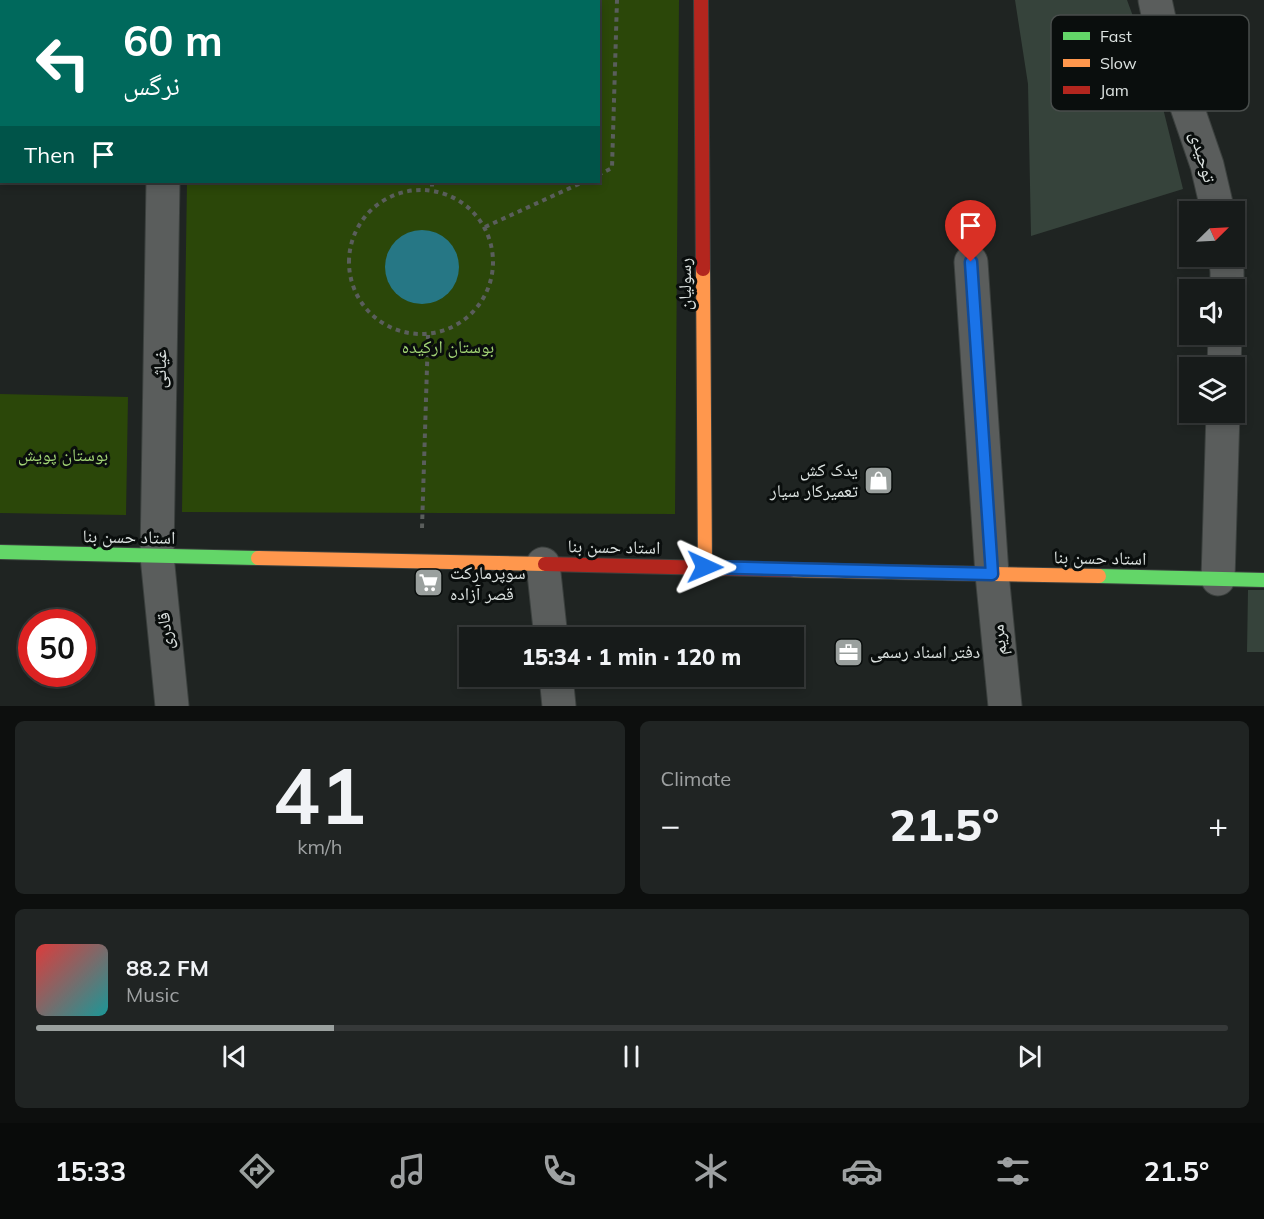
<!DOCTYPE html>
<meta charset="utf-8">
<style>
:root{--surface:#171b1a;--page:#202423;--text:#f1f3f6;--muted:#9ea1a2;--line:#363939;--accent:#9aa09e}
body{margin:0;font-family:Mulish,"Noto Naskh Arabic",sans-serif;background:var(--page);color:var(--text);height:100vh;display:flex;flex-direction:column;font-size:22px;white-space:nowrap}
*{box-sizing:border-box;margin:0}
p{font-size:20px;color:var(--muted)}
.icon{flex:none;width:33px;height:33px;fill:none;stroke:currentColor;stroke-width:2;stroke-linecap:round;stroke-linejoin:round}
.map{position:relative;height:706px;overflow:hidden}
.sheet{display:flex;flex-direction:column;gap:15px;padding:15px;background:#0d0f0e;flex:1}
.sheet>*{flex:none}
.top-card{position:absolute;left:0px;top:0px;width:600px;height:183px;box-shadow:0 3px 9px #0003,0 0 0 2px var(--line);background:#00695c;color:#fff;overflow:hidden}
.needle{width:39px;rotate:66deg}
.fabs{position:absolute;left:1179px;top:201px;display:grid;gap:12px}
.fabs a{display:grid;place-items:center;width:66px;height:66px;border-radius:0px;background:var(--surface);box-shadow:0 3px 9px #0003,0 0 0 2px var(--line);font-size:30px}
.speed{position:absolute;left:18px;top:609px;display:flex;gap:12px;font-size:30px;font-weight:700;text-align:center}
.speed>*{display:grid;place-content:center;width:78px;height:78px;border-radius:50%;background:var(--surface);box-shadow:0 3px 9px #0003,0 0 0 2px var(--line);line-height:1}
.speed .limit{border:9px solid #d22;background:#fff;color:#111}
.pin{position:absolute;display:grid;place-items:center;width:51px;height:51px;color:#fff;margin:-62px -26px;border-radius:50% 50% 50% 0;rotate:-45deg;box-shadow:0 0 6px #0007}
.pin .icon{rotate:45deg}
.me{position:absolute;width:66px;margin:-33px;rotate:91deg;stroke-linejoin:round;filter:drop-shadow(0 0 4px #0008)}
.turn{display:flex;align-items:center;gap:21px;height:126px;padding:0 24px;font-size:27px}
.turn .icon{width:78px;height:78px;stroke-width:2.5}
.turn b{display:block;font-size:42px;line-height:51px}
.then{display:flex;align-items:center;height:57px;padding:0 24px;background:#0003;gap:12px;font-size:22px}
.big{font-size:45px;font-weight:800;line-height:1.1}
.sheet .card{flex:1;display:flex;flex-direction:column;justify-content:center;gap:9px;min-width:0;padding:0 21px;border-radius:9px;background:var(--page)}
.sheet .dial{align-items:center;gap:0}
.dial b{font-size:78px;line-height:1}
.song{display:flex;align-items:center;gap:18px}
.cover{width:72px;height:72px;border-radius:9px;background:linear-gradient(135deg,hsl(0 70% 55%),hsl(180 70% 35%))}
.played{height:6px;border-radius:3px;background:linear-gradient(90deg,var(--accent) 25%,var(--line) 25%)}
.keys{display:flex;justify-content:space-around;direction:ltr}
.heat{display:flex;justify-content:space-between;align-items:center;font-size:33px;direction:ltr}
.sheet .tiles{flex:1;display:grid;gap:15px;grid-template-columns:1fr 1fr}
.card:last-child{grid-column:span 2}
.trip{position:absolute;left:459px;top:627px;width:345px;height:60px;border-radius:0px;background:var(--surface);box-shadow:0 3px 9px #0003,0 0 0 2px var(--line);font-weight:800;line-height:60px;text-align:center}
.tab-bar{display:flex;height:96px;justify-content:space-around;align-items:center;background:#090b0a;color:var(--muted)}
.tab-bar .icon{width:42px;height:42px}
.tab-bar .current{color:var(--accent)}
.tab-bar b{font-size:27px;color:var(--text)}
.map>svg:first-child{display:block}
</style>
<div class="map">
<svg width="1264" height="706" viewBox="0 0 1264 706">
<rect width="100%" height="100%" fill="#1f2422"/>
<path fill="#2b4709" d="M190,0H679L675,514L182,512L187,182H598V2Z
M0,394L128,397L126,515L0,513Z"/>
<path fill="#267785" d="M385 267a37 37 0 1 1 74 0a37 37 0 1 1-74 0Z"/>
<path fill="#36433b" d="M1015,0H1127L1155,76L1183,189L1031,236L1028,84Z
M1248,590H1264V652H1247Z"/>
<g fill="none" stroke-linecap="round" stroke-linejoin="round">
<defs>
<path id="street" d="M1155,0L1163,37L1207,165L1218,212
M165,2L166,0
M163,182L157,556L172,706
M1225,256L1227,271V290
M971,262L992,574L1005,706
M1224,368L1225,334
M543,564L551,638
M1218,579L1223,412
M556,676L559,706"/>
<path id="fast" d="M0,552L258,558
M1099,576L1264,580"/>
<path id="slow" d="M703,269L705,568
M258,558L545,564
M790,570L1099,576"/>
<path id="jam" d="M701,0L703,269
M545,564L790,570"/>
</defs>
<use href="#street" stroke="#3b403e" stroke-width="35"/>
<use href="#fast" stroke="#3b403e" stroke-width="16"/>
<use href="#slow" stroke="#3b403e" stroke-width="16"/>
<use href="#jam" stroke="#3b403e" stroke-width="16"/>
<path stroke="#5a5e5c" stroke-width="4" stroke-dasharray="4.5 4.5" stroke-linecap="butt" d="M431,0V2
M598,175L612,168L617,0
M432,182V190
M349 262a72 72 0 1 1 144 0a72 72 0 1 1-144 0Z
M485,227L583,182
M422,528L428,335"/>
<use href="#street" stroke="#5a5d5c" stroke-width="33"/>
<use href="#fast" stroke="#63d668" stroke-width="14"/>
<use href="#slow" stroke="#ff974d" stroke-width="14"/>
<use href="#jam" stroke="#b3261e" stroke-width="14"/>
</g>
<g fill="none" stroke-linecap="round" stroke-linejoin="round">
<defs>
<path id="route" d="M705,567L992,574L971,262"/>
</defs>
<use href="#route" stroke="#114b97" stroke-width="15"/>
<use href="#route" stroke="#1a73e8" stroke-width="10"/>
</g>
<defs>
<symbol id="shop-square" viewBox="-11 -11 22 22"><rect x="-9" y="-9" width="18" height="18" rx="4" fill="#9aa09e" stroke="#0a0e0d"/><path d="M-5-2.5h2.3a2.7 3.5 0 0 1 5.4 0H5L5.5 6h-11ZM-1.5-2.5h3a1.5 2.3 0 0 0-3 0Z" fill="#fff"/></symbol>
<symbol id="supermarket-square" viewBox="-11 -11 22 22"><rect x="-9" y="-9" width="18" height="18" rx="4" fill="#9aa09e" stroke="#0a0e0d"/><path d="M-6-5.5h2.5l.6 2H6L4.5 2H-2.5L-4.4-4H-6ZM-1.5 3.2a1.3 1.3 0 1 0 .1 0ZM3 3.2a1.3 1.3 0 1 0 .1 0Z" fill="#fff"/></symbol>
<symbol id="office-square" viewBox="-11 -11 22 22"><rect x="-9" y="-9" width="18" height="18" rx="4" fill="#9aa09e" stroke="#0a0e0d"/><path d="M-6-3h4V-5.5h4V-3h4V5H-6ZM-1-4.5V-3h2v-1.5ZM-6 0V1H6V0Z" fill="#fff"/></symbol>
</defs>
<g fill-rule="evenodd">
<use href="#shop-square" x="862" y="464" width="33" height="33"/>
<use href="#supermarket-square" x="412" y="566" width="33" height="33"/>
<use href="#office-square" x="832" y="636" width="33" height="33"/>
</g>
<g text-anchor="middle" stroke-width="6" stroke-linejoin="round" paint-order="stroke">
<g font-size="18" fill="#dce2e0" stroke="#0a0e0d">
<text transform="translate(1203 157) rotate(74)" y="6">توحیدی</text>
<text transform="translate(685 284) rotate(-90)" y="6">رسولیان</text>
<text transform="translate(160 369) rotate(-89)" y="6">غیاثی</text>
<text transform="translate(129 537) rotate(1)" y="6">استاد حسن بنا</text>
<text transform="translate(614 547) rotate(1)" y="6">استاد حسن بنا</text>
<text transform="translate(1100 558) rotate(1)" y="6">استاد حسن بنا</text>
<text transform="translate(165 631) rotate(-96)" y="6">قادری</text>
<text transform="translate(999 640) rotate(-96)" y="6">مریم</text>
</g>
<g font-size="18" fill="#a2d475" stroke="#0a0e0d">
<text x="448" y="353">بوستان ارکیده</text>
<text x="63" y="461">بوستان پویش</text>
</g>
<g font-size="18" fill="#dce2e0" stroke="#0a0e0d" text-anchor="start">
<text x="858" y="476" text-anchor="end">یدک کش<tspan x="858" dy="21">تعمیرکار سیار</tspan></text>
<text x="450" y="579">سوپرمارکت<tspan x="450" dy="21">قصر آزاده</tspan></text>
<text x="870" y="658">دفتر اسناد رسمی</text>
</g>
</g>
<rect x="1051" y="15" width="198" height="96" rx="9" fill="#0a0e0d" stroke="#494e4c" stroke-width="1.5"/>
<rect x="1063" y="32" width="27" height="8" fill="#63d668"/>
<rect x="1063" y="59" width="27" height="8" fill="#ff974d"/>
<rect x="1063" y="86" width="27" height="8" fill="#b3261e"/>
<g font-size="16" fill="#dce2e0">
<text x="1100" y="42">Fast</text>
<text x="1100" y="69">Slow</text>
<text x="1100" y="96">Jam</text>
</g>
</svg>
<div class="fabs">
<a><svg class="needle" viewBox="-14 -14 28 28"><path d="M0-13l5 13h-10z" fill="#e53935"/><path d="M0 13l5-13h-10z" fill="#9ea1a2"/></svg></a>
<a><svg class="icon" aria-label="sound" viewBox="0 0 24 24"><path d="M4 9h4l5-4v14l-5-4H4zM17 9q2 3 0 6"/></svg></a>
<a><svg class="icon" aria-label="layers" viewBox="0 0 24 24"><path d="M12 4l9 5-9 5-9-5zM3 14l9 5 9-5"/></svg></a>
</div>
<div class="speed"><div class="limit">50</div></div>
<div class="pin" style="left:971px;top:262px;background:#d93025"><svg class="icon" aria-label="arrive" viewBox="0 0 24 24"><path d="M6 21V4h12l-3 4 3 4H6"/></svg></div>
<svg class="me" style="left:705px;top:567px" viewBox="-20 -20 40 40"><path d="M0-17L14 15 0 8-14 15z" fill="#1a73e8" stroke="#fff" stroke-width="4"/></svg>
<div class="trip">15:34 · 1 min · 120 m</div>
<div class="top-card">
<div class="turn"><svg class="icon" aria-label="left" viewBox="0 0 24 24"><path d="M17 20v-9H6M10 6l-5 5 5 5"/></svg><div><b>60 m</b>نرگس</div></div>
<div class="then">Then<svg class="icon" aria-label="arrive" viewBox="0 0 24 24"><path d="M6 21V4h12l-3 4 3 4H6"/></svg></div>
</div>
</div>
<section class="sheet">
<div class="tiles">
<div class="card dial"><b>41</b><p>km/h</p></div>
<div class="card"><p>Climate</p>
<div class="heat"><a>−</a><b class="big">21.5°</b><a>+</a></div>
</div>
<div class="card">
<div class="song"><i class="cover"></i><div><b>88.2 FM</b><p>Music</p></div></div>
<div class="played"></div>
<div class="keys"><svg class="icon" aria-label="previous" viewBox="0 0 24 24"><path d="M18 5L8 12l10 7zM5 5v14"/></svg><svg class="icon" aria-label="pause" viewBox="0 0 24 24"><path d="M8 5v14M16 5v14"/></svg><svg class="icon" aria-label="next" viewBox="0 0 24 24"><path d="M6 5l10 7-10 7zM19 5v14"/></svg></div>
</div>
</div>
</section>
<nav class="tab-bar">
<b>15:33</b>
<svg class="icon current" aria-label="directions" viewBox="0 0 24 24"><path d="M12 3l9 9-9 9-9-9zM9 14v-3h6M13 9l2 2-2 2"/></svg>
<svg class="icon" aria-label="music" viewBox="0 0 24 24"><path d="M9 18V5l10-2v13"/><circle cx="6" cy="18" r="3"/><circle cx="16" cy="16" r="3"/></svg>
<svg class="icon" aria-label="phone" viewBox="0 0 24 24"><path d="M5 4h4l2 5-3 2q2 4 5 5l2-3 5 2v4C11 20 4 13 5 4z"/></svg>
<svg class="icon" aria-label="climate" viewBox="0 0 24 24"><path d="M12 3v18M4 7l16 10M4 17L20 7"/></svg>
<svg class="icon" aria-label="car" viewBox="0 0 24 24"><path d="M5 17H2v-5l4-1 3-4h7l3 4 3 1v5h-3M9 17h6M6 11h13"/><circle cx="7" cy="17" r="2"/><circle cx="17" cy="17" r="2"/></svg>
<svg class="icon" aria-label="filters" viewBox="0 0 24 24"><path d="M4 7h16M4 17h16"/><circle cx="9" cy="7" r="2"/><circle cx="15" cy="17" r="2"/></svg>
<b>21.5°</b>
</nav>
